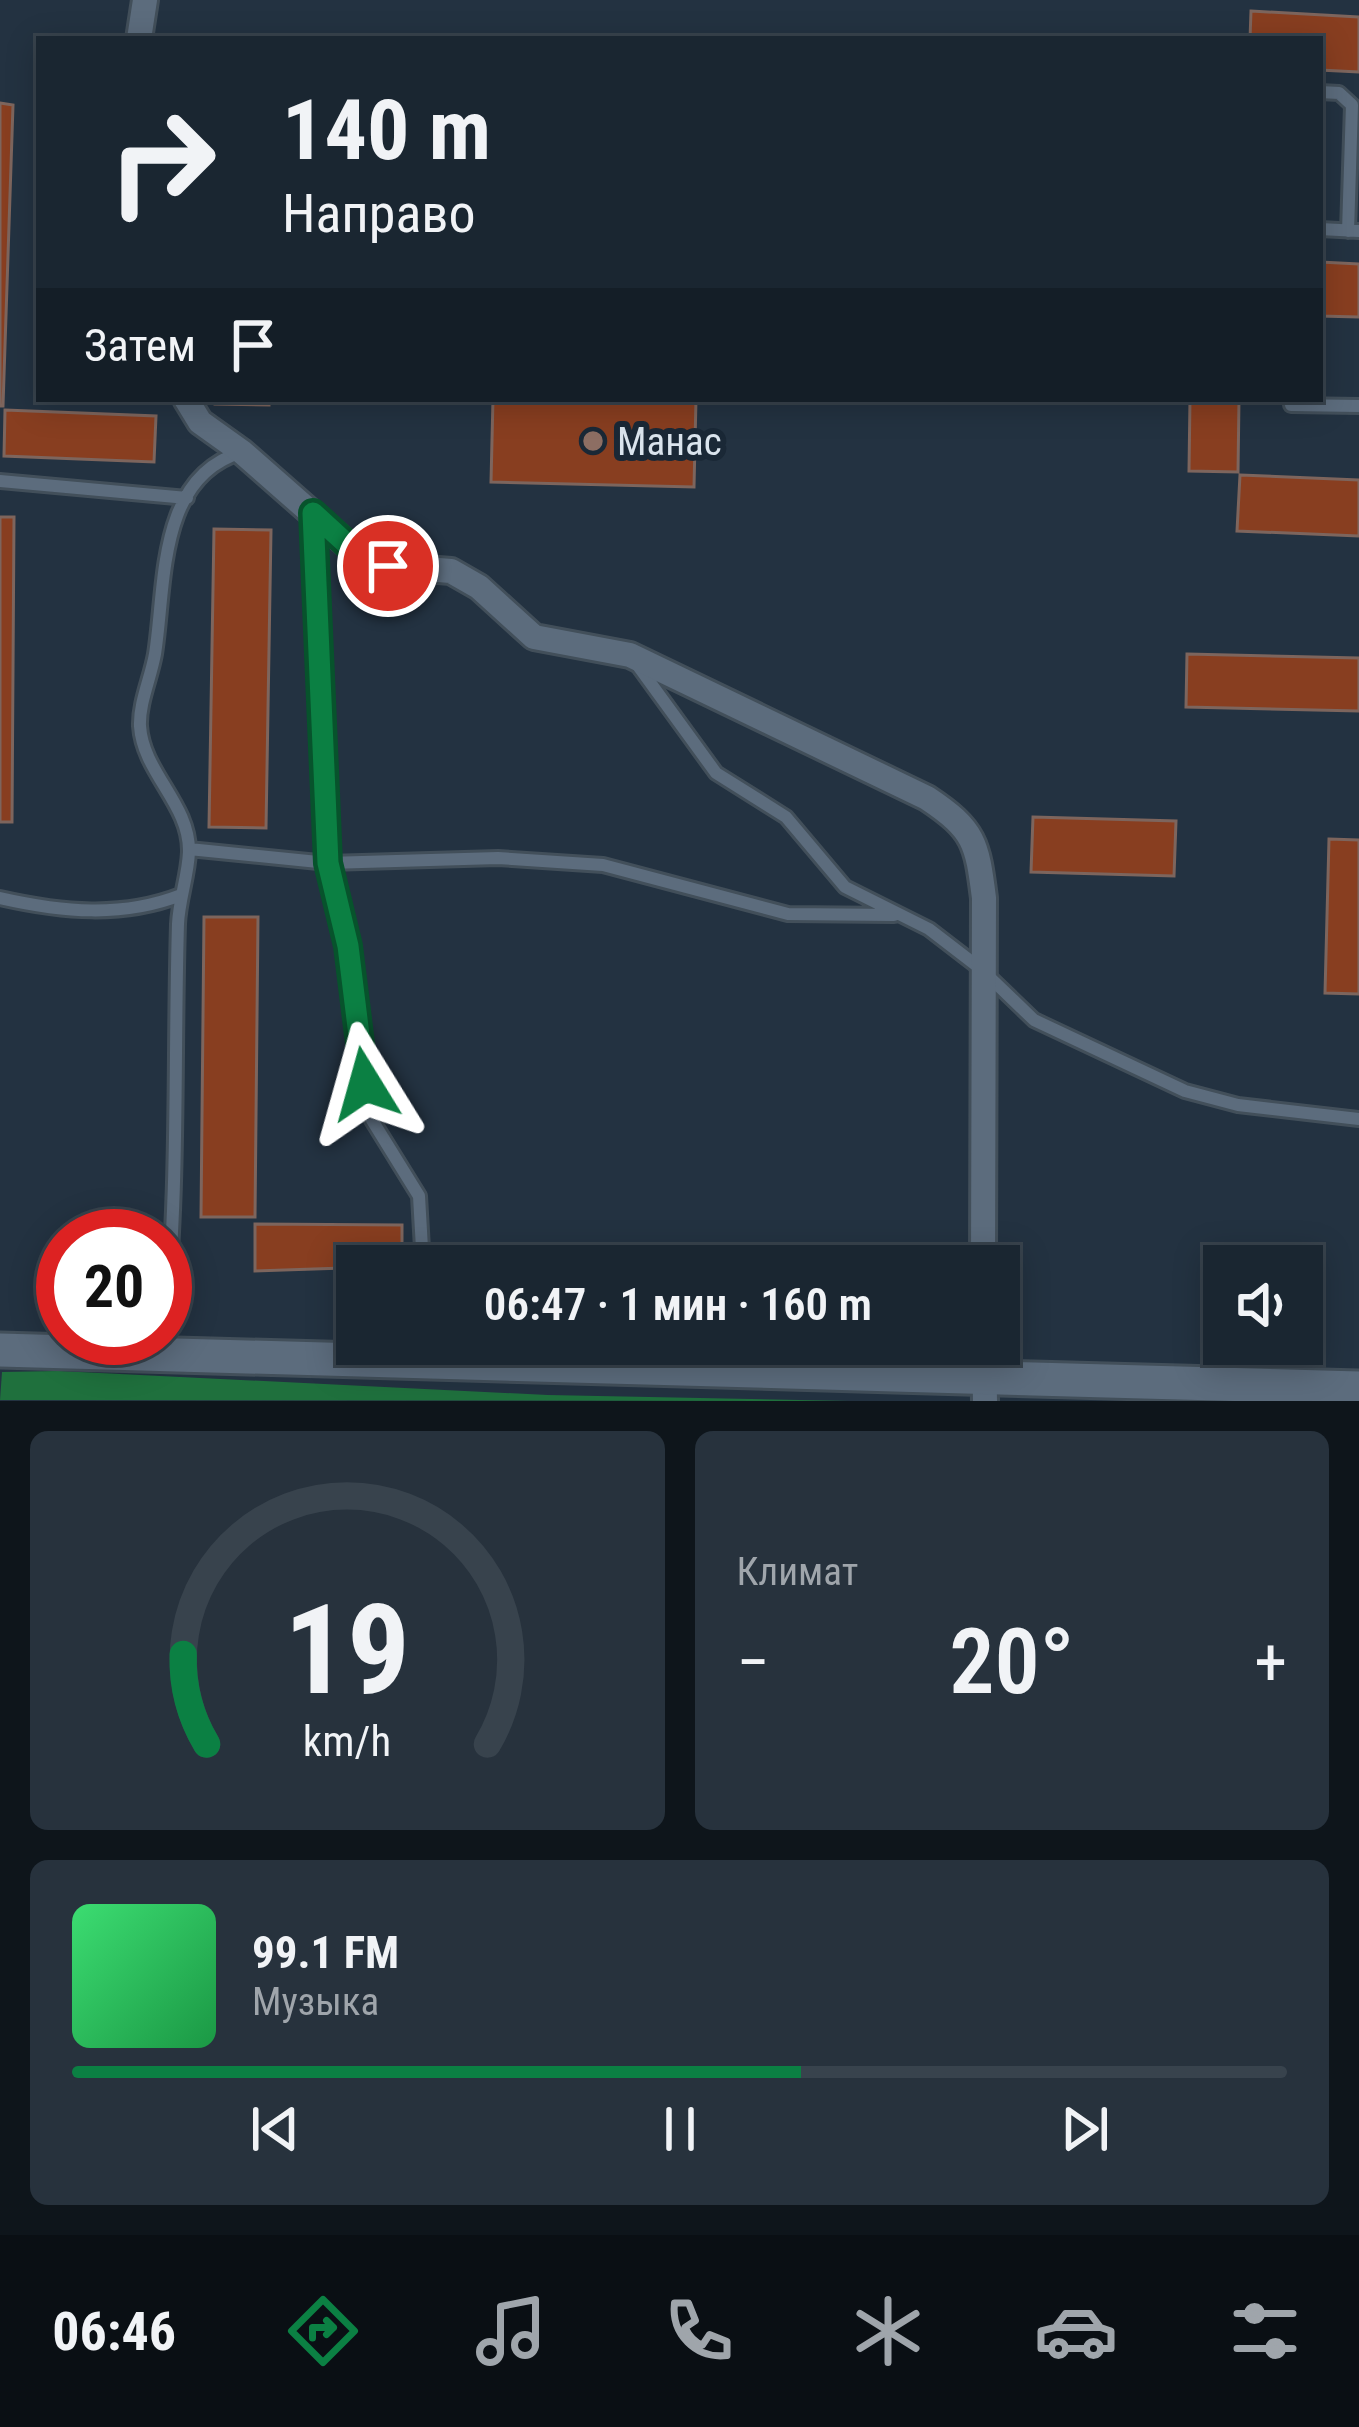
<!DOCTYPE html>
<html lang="ru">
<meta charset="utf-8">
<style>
:root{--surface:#1a2631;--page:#27323d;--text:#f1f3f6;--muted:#9fa5ab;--line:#38434d;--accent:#0b8043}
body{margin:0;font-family:"Roboto Condensed",sans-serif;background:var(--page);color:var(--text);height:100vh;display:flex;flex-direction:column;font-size:45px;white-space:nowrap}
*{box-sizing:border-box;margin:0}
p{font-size:39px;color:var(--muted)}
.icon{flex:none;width:66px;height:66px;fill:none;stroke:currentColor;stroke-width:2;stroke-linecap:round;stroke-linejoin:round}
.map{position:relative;height:1401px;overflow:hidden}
.panel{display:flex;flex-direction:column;gap:30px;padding:30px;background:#0e151b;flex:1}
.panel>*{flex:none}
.top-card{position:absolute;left:36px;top:36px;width:1287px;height:366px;border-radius:0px;box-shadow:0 6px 30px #0003,0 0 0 3px var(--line);background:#1a2631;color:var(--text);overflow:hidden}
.fabs{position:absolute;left:1203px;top:1245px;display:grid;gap:24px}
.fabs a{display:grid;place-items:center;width:120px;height:120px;border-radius:0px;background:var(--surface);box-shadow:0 6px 30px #0003,0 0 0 3px var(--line);font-size:60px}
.speed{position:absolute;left:36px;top:1209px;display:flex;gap:24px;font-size:60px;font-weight:700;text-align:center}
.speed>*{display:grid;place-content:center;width:156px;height:156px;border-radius:50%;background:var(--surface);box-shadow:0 6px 30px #0003,0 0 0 3px var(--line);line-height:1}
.speed .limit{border:18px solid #d22;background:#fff;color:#111}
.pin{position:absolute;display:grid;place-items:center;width:102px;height:102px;color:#fff;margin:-51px;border:6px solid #fff;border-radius:50%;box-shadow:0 3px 12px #0007}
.me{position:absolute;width:132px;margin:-66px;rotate:352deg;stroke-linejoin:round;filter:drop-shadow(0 0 9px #0008)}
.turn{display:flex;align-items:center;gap:42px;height:252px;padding:0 48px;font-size:54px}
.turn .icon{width:156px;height:156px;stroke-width:2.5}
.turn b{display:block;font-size:84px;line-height:102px}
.then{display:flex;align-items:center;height:114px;padding:0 48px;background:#0003;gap:24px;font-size:45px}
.big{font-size:90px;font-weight:600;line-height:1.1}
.panel .card{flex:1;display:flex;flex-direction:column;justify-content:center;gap:18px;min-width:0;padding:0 42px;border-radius:18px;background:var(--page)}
.panel .dial{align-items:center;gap:0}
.dial svg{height:312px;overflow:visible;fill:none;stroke:var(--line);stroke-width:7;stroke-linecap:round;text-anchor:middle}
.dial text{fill:var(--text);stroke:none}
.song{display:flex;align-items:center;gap:36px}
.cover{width:144px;height:144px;border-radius:18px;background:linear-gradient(135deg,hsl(140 70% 55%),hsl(140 70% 35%))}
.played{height:12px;border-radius:6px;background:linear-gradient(90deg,var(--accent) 60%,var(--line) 60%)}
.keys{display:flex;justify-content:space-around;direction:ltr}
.heat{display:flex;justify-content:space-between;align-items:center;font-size:66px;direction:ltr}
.panel .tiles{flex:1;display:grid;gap:30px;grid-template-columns:1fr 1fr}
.card:last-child{grid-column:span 2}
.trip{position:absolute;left:336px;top:1245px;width:684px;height:120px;border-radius:0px;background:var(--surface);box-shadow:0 6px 30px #0003,0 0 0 3px var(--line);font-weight:600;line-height:120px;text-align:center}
.tab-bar{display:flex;height:192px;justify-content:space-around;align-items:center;background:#0a0f14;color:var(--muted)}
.tab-bar .icon{width:84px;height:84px}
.tab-bar .active{color:var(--accent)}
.tab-bar b{font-size:54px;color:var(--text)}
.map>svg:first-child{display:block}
</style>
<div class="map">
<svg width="1359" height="1401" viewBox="0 0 1359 1401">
<rect width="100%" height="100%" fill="#233241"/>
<path fill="#1f703d" d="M59,1371L548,1395L849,1401L0,1400L2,1372Z"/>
<path fill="#883e20" stroke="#7d655d" stroke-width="3" d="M1251,11L1359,17V72L1320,70V39H1250Z
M0,103L13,105L3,406H0Z
M1320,262L1359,264V317L1320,316Z
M215,399H269V405L215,404Z
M493,399H696L694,487L491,482Z
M1190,399H1239L1238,472L1189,471Z
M5,410L156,416L154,462L4,456Z
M1240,475L1359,480V536L1237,531Z
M0,517H14L12,822H0Z
M214,529L271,530L266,828L209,827Z
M1187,654L1359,658V711L1186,707Z
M1033,817L1176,821L1174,876L1031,872Z
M1329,839L1359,840V994L1325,993Z
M204,917H258L255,1217H201Z
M255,1224L402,1225V1266L255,1271Z"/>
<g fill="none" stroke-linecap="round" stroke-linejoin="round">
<defs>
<path id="lane" d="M1320,92L1339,93L1352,105L1348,231
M1320,229L1359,231
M1291,405L1359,406
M0,481L187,498
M313,518L328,863L348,946L372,1120L419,1196L423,1266
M636,663L716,773L786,817L845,887L929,929L981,969L1034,1020L1185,1091L1238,1105L1359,1119
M189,849L328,863L498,858L603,865L788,914L894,915
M0,898C62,912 122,918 181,895
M165,1325C179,1192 174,1058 178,924C179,900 188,876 189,852C190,804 143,773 140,726C139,703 151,677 155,654C166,584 157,477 242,452"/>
<path id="street" d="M139,39L145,0
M186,399L200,422L242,452L349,546L388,566L451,571L479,587L534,637L630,655L927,798C975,830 977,843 984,898L983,1266
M984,1344L985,1401"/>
<path id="secondary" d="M0,1350L1359,1388"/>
</defs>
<use href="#lane" stroke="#424f5a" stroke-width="18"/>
<use href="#street" stroke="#424f5a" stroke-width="30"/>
<use href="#secondary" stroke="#424f5a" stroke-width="39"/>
<use href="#lane" stroke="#5c6c7d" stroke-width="12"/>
<use href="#street" stroke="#5c6c7d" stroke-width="24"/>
<use href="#secondary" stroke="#5c6c7d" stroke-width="33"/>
</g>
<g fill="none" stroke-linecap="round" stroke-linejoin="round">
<defs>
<path id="route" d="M365,1084L348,946L328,863L313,513L349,546L388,566"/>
</defs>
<use href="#route" stroke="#07532c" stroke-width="30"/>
<use href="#route" stroke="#0b8043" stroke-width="21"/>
</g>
<circle fill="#8d6e63" stroke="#1a2836" stroke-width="4.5" cx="593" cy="441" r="12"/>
<g text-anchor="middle" stroke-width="12" stroke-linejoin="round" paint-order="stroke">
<g font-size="39" fill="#dae4ed" stroke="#1a2836" text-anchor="start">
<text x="617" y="455">Манас</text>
</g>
</g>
</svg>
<div class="fabs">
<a><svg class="icon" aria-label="sound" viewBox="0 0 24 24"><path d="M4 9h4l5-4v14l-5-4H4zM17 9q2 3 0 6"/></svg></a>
</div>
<div class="speed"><div class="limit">20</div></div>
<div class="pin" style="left:388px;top:566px;background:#d93025"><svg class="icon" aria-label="arrive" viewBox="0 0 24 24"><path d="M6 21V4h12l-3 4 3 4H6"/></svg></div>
<svg class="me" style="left:365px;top:1084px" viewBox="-20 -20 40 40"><path d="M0-17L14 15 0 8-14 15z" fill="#0b8043" stroke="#fff" stroke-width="4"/></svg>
<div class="trip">06:47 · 1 мин · 160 m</div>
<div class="top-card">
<div class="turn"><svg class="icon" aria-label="right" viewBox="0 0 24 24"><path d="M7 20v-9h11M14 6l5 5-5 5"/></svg><div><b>140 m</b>Направо</div></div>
<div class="then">Затем<svg class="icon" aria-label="arrive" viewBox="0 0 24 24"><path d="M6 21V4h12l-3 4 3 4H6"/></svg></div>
</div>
</div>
<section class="panel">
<div class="tiles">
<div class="card dial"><svg viewBox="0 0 100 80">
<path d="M14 69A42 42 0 1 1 86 69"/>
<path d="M14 69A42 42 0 0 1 8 46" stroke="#0b8043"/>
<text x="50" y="56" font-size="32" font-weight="700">19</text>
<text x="50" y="72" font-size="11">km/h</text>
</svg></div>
<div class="card"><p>Климат</p>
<div class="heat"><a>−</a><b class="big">20°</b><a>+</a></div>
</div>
<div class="card">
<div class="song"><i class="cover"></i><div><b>99.1 FM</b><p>Музыка</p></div></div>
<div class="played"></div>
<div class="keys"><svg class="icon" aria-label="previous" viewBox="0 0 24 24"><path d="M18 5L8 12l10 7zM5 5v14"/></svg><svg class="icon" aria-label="pause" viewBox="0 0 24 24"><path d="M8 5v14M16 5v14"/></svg><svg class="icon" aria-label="next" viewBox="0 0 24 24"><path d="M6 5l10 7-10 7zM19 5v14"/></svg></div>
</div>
</div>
</section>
<nav class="tab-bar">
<b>06:46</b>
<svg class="icon active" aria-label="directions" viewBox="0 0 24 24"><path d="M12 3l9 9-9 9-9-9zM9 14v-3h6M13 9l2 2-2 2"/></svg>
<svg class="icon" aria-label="music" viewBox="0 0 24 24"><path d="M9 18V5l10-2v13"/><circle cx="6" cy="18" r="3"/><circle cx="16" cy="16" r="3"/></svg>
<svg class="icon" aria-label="phone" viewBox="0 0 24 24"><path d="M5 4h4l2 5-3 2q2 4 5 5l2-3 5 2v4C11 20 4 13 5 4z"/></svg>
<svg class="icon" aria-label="climate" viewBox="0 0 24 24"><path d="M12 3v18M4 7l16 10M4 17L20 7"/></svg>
<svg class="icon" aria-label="car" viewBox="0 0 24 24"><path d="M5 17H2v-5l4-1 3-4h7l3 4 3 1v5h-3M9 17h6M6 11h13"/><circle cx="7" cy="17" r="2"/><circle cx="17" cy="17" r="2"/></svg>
<svg class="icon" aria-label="filters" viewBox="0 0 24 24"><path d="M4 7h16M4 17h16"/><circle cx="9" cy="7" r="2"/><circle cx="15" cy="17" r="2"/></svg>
</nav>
